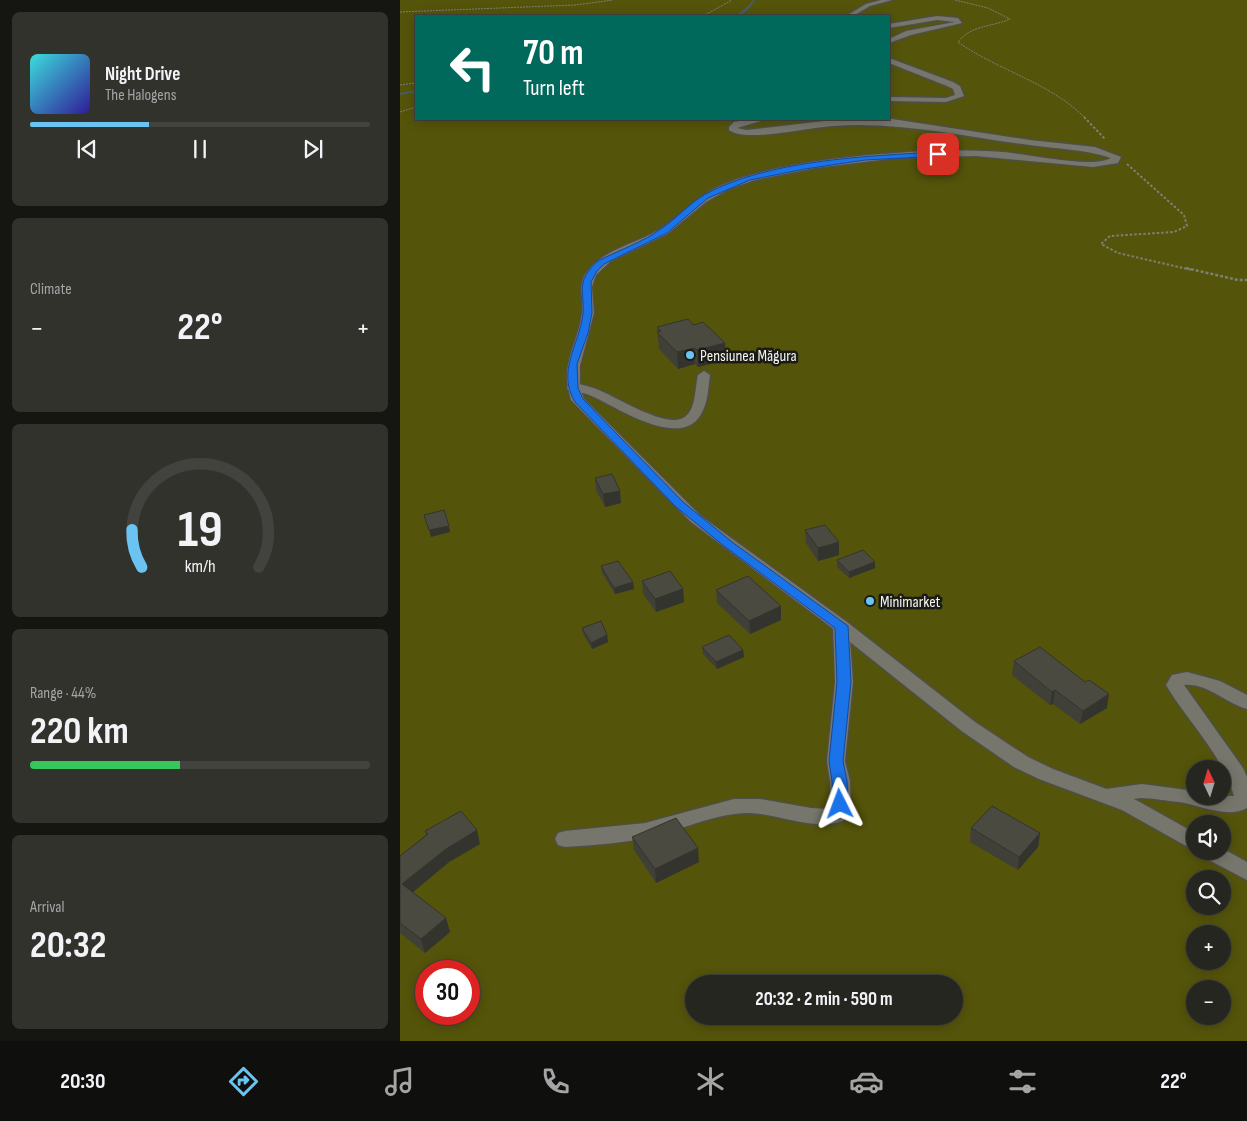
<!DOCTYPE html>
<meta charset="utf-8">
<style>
:root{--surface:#262620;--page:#32322d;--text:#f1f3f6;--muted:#a4a5a5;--line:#42433e;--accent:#6ac3f1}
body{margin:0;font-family:"Sofia Sans Condensed",sans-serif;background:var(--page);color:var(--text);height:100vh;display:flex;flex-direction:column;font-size:19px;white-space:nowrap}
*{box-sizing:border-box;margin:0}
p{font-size:16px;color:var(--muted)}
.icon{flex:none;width:28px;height:28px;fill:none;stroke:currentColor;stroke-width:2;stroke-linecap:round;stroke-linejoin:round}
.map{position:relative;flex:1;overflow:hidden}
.sheet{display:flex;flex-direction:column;gap:12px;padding:12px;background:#151512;width:400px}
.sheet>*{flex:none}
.banner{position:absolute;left:15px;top:15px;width:475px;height:105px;border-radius:0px;box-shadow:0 2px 12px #0003,0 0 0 1px var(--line);background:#00695c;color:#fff;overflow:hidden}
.needle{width:32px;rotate:356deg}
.fabs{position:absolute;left:786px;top:760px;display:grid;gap:10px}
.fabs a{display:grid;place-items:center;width:45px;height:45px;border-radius:50%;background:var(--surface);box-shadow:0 2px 12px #0003,0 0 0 1px var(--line);font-size:25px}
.speed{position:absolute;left:15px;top:960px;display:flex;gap:10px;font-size:25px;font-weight:700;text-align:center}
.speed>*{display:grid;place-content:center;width:65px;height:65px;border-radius:50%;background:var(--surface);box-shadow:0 2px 12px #0003,0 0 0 1px var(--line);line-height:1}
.speed .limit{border:8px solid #d22;background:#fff;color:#111}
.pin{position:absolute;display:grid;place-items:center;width:42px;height:42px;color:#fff;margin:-21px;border-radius:10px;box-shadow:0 2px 8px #0006}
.me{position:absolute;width:55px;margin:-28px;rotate:357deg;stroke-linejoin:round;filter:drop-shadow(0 0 4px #0008)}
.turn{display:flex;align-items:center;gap:18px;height:105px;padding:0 25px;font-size:22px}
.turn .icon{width:65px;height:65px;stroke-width:2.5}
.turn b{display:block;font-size:35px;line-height:42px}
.big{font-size:38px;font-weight:700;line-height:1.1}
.sheet .widget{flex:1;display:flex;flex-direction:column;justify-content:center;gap:8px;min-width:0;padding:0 18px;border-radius:8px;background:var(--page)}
.sheet .dial{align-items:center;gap:0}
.dial svg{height:130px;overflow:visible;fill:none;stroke:var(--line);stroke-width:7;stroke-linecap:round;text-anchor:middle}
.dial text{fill:var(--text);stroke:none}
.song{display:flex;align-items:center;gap:15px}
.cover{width:60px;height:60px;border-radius:8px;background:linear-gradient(135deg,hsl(180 70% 55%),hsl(250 70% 35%))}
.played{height:5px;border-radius:2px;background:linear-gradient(90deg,var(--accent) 35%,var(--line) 35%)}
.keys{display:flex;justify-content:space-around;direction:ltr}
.heat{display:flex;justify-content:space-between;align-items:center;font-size:28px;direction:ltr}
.charge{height:8px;border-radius:4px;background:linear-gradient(90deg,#34c759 44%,var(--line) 0)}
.trip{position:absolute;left:285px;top:975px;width:278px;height:50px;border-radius:25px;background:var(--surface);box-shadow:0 2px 12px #0003,0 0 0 1px var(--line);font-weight:700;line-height:50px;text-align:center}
.menu{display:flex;height:80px;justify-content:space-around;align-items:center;background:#0f0f0d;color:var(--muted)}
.menu .icon{width:35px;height:35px}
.menu .current{color:var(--accent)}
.menu b{font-size:22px;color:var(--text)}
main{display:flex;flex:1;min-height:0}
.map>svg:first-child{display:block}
</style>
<main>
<section class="sheet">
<div class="widget">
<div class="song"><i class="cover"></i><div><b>Night Drive</b><p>The Halogens</p></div></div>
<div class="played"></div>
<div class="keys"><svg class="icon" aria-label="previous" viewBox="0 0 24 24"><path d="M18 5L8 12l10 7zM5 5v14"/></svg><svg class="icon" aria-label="pause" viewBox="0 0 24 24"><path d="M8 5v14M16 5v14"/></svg><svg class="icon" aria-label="next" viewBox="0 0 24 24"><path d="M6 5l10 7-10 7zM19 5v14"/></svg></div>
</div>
<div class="widget"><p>Climate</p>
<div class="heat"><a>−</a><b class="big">22°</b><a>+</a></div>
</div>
<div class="widget dial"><svg viewBox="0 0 100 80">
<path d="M14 69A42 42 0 1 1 86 69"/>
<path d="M14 69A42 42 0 0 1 8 46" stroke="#6ac3f1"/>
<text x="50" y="56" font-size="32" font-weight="700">19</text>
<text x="50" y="72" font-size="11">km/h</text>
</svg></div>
<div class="widget"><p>Range · 44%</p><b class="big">220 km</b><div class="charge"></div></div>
<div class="widget"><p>Arrival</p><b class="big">20:32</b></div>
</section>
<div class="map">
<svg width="847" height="1041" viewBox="0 0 847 1041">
<rect width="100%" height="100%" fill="#32332a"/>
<path fill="#54540b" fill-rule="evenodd" d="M0,0H847V1041H0ZM16,16H489V119H16ZM795,769H822V796H795ZM795,824H822V851H795ZM795,879H822V906H795ZM795,934H822V961H795ZM26,971H69V1014H26ZM294,984H554V1016H294ZM795,989H822V1016H795Z"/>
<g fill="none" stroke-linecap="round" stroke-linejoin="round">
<path fill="#4a5c65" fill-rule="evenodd" d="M353,0H355C351,7 344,15 336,16L348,6Z
M16,90V92L0,95V93Z"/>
<defs>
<path id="street" d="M304,371L310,375C308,389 308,404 300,416C279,448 219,409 194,397C186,393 178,392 168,390L167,387L173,383C184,385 193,387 203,392C220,399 270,431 286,416C296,408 295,387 298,375Z
M441,621L447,622L449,626L453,682L445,761L450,781L451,804L443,821C412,831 380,814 349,813C317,813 286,828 256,836C226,843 195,845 165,847L158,845L155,839L158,833L165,831L245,823L334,799H360L411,808L429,809L431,804L430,781L427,761L435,682L433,626L435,622Z
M787,672L820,681L847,695V709C825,703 808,683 784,685L843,768L847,777V808C827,819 800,805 779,802C767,801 753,798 741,798C727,799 713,805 699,800L696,795L699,790L742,784L795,791V796H834C822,754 788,722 766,685L772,675Z"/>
<path id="secondary" d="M481,0H492L470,6L453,16H446L466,4Z
M537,16L558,18L562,23L511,35L489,43V39L506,31L555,22L537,20L489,28V24Z
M489,58L553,82L560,86L564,96L546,102L489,101V97L546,98L555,95L553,89L547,86L489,63Z
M351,119H367L337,128L347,130L433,120L492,119L630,140L695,147L721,157L718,163L693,167L576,156L496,158L415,168L355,180L329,189L306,202L267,234L211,261L196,275L192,287L194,313L180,366V388L184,399L301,516L447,622L575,722L628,757L653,769L736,800L795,833V851L722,810L639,779L614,767L563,732L435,630L291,522L171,400C169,391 166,383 167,374C168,353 180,334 182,312C184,298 177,284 187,272C202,251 230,245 251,234C274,223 290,202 312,190C356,166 446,156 497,153C532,150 568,150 603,152C627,154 693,169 711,158C684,149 657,149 629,145C564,137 499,121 433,126C410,127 345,143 329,130V127L334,122Z
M822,848L847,862V880L803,857L800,851H822Z"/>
</defs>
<use href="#street" stroke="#4f4f48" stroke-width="3"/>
<use href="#secondary" stroke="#4f4f48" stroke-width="3"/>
<path stroke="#7e7f77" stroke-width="1" stroke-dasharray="2 1" stroke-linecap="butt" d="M555,0L588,8L610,19C592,27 571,25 558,42C597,70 651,83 685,118
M0,12L175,5L213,0
M303,16L332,0
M0,85L16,83
M0,112L16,107"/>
<path stroke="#7e7f77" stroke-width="2" stroke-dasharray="2.5 2" stroke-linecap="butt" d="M684,117L705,139
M727,164L784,215L787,226L774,232L710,236L701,244L718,253L792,270"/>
<path stroke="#7e7f77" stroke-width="2.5" stroke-dasharray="3 2" stroke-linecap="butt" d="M786,268L838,280H847"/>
<use href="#street" fill="#76766c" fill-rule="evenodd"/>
<use href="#secondary" fill="#76766c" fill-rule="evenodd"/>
</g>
<path fill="#404038" d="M257,327L326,360L298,367L295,364L278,369L259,349Z
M195,478L221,503L205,507L196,490Z
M405,530L439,555L418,561L406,543Z
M437,560L475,562V568L449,578L437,567Z
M201,566L233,582L234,589L215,594L202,573Z
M242,581L283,589L284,602L256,612L243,594Z
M316,590L381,620L350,634L317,603Z
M182,628L207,635L208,642L192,649L183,634Z
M302,647L343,650L344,657L317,669L303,654Z
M614,661L707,708L680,724L653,704L650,705L612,675Z
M571,828L640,833L638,847L618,870L570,842Z
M25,831L80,844L49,862L13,892L46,918L50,932L25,953L0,933V856L26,835Z
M232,837L299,862L256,883L234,850Z"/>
<path fill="#34342e" d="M325,343L326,360L298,367L297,350Z
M294,348L295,364L278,369L277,352Z
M220,491L221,503L205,507L203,494Z
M49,526L50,532L31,537L29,530Z
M439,542V555L418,561V548Z
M475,562V568L449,578V572Z
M233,582L234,589L215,594L214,588Z
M283,589L284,602L256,612L255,599Z
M381,606V620L350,634L349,621Z
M207,635L208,642L192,649L191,643Z
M343,650L344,657L317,669L316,662Z
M655,690L653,704L650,705L652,692Z
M709,694L707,708L680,724L683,711Z
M77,830L80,844L49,862L6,898L2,884L46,849Z
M640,833L638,847L618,870L619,857Z
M298,848L299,862L256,883L255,869Z
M46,918L50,932L25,953L21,939Z"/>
<path fill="#4a4a41" stroke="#34342e" d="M288,319L294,325L303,322L325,343L297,350L294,348L277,352L257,332L261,331L257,327Z
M212,474L220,491L203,494L195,478Z
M44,510L49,526L29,530L24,515Z
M425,525L439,542L418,548L405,530Z
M463,550L475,562L449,572L437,560Z
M218,561L233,582L214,588L201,566Z
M270,571L283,589L255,599L242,581Z
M348,576L381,606L349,621L316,590Z
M201,621L207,635L191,643L182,628Z
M329,635L343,650L316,662L302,647Z
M640,647L685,682L689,680L709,694L683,711L655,690L652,692L614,661Z
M592,806L640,833L619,857L571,828Z
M61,811L77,830L46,849L2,884L46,918L21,939L0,923V856L28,834L25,831Z
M276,818L298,848L255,869L232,837Z"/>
<path fill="#1a73e8" stroke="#114b97" d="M538,152L540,153V156L465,160L405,169L350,180L308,198L267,233L204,264L197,271L191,282L192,313L188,333L177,364L178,388L183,399L283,502L332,542L448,626L451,682L443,761L447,781L448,804L446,808L440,810L435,808L433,804L432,781L429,761L437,682L435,628L324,546L275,506L175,402C156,371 180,344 183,313C184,303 181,292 183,282C185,274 192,266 198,261C219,250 244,242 262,228C277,218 289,204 304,195C366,160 467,156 538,152Z"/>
<g fill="#6ac3f1" stroke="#1a1a16" stroke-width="2">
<circle cx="290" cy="355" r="5"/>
<circle cx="470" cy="601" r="5"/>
</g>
<g text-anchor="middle" stroke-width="5" stroke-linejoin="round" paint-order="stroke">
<g font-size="16" fill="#f5f5ef" stroke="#1a1a16" text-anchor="start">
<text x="300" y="361">Pensiunea Măgura</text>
<text x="480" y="607">Minimarket</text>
</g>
</g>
</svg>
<div class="fabs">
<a><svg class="needle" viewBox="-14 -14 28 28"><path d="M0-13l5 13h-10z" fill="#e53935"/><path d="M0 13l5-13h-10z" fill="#a4a5a5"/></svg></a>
<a><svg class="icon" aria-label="sound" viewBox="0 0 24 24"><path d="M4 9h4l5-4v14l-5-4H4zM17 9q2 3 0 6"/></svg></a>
<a><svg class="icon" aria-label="search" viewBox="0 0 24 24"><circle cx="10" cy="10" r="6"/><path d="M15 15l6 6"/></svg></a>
<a>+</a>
<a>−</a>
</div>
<div class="speed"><div class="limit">30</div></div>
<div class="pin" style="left:538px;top:154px;background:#d93025"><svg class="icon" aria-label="arrive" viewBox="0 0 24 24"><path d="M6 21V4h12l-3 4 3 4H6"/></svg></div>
<svg class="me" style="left:440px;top:804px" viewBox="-20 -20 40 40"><path d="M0-17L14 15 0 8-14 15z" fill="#1a73e8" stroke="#fff" stroke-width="4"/></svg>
<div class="trip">20:32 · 2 min · 590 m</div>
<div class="banner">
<div class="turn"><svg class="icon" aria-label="left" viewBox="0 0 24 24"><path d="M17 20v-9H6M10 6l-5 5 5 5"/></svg><div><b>70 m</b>Turn left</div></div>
</div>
</div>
</main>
<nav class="menu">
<b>20:30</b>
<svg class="icon current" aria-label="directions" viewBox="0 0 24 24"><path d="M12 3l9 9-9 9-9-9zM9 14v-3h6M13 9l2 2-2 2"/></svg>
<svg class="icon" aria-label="music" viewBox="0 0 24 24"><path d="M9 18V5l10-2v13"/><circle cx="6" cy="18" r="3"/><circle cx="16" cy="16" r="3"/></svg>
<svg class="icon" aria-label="phone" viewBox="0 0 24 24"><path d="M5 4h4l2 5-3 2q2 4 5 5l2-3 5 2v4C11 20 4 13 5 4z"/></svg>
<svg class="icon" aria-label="climate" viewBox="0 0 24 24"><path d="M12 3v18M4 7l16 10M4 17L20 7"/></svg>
<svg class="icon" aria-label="car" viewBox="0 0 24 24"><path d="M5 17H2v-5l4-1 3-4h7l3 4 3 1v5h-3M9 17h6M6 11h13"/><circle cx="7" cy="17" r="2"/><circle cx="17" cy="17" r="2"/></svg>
<svg class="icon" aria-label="filters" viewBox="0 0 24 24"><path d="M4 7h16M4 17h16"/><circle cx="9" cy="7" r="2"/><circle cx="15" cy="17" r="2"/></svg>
<b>22°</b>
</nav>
